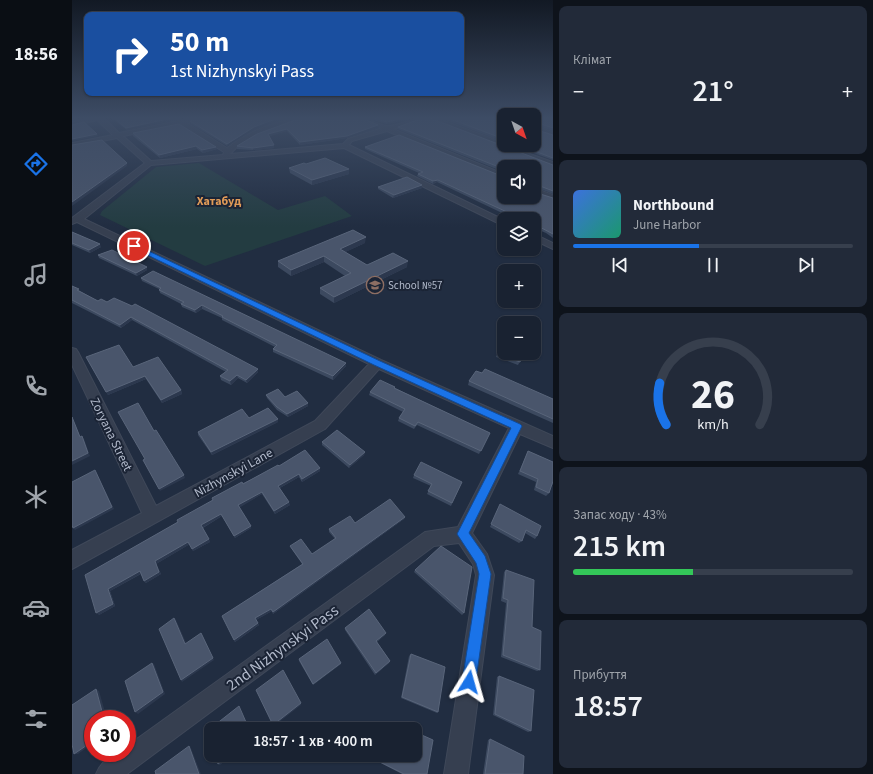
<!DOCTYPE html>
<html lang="uk">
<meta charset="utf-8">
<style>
:root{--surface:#192231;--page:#222a39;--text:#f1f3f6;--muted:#9fa4ab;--line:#373f4d;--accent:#1a73e8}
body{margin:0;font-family:"Source Sans 3",sans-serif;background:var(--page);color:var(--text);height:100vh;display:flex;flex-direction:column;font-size:15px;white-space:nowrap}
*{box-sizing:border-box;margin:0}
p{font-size:13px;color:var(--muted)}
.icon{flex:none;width:22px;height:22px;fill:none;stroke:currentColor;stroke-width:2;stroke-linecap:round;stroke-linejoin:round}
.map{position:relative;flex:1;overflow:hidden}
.side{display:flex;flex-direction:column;gap:6px;padding:6px;background:#0e131b;width:320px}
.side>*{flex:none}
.top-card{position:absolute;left:12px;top:12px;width:380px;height:84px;border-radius:8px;box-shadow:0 1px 3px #0004,0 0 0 1px var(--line);background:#1a4fa0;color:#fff;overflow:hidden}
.needle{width:26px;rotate:140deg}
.controls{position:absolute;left:425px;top:108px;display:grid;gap:8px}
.controls a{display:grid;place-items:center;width:44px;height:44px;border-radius:8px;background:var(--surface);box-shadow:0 1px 3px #0004,0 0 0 1px var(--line);font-size:20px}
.speed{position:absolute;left:12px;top:710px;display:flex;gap:8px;font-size:20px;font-weight:700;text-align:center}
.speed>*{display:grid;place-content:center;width:52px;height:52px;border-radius:50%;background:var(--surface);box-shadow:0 1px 3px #0004,0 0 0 1px var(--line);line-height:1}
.speed .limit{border:6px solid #d22;background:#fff;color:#111}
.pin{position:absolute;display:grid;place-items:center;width:34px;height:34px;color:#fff;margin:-17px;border:2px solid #fff;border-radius:50%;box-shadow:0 1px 4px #0007}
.me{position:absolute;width:44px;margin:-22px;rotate:8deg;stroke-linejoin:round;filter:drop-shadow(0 0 3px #0008)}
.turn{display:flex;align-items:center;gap:14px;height:84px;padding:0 20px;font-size:18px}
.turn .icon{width:52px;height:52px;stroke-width:2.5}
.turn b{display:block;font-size:28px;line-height:34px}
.big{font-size:30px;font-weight:600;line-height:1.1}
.side .card{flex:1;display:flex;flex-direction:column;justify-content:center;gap:6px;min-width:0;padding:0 14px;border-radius:8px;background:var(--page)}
.side .dial{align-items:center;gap:0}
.dial svg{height:104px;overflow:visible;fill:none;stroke:var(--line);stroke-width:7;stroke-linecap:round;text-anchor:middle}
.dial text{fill:var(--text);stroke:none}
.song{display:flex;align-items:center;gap:12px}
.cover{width:48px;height:48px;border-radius:6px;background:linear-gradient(135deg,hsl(220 70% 55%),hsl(160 70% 35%))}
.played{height:4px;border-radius:2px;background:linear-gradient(90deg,var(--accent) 45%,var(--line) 45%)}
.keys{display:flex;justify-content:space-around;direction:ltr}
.heat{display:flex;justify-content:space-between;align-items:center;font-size:22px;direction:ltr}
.charge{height:6px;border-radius:3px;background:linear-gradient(90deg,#34c759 43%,var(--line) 0)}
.trip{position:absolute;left:132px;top:722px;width:218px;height:40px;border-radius:8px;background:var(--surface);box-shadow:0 1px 3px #0004,0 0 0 1px var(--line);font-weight:600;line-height:40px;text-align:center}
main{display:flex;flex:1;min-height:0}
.dock{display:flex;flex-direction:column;width:72px;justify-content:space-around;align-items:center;background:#0a0e14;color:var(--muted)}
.dock .icon{width:28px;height:28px}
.dock .current{color:var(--accent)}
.dock b{font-size:18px;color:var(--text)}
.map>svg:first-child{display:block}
</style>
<main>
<nav class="dock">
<b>18:56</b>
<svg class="icon current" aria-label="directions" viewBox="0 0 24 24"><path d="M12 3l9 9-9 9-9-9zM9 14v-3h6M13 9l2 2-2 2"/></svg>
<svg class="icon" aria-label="music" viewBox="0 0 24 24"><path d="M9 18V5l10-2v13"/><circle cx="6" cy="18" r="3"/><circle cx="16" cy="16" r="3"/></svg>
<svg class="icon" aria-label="phone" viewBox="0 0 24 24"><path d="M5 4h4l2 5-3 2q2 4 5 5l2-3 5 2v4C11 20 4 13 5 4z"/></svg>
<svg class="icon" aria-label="climate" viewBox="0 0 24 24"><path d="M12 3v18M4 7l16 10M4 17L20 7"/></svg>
<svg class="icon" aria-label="car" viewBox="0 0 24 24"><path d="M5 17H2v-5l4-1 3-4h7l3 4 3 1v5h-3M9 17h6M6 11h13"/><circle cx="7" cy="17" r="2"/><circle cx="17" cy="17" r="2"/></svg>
<svg class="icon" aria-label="filters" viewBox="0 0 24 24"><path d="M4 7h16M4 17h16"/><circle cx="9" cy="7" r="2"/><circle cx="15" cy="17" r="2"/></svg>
</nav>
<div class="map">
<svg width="481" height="774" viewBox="0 0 481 774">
<rect width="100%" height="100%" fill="#212d41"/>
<path fill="#233c41" d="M127,163L206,210L253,196L280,216L133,266L28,215L30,211L84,167Z"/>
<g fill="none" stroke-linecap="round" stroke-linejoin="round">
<defs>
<path id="minor" d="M19,118H32L47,133L121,118H135L115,123L155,148C178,131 207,118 236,118L185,135L167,145L158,154L271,144L276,139L310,128L287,118C298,118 305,125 315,126C324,127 341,118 354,118L321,129L432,174V179L315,131L280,141L277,145L432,220V226L272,148L79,165L12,219L309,360L481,436V448L448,434L400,533L415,554L422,575L396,774H372L404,575L401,564L387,543L362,546L55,774H24C29,761 41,753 55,753V746L353,532L386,527L437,428L307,369L253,429L0,569V550L70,513L0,365V348L4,349L6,352L84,506L243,421L297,364L5,222L0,224V218L73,163L45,138L0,147V143L41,135L25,120L0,126V122ZM108,125L152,152L151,155L79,161L51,136Z
M355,118H364L432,143V145L481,162V166Z
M462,188L481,195V200L462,193Z
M462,234L481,243V249L462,240Z"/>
<path id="tertiary" d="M462,126L481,132V136L462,130Z"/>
</defs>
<use href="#minor" stroke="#3f4859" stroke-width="2"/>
<use href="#tertiary" stroke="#3f4859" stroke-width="2"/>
<use href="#minor" fill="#363f50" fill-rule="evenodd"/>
<use href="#tertiary" fill="#363f50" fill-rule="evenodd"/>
</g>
<path fill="#3c495f" d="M40,118H111L55,130Z
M229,118L306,128L275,138L228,145L215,131L197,136L202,148L181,150L165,149V146Z
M294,118H342L315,124Z
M369,118H432V142Z
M462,118H481V131L462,125Z
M118,121L203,122L182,130L155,146L119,124Z
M326,127L481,165V194L463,187L432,167V172L325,129Z
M462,129L481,135V160L440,145H462Z
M61,133L144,147L145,149L131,153L125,149L88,158L61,136Z
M293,147L462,192L481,198V238L474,233L462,228V219H443L365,182L361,184L345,176L346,174L347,173L293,149Z
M217,168L277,174L240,185L218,173Z
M350,185V188L321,198L306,189V187Z
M0,232L29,247L18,253L0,245Z
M293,243L273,252L295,265L335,267L262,303L248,294V288L273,276L252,262L219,276L206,267V261Z
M26,255L75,267V270L65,276L27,258Z
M69,278L274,363V366L261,380L201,352V349L203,347L150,320V318L130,309L124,313L110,307L109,304L88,293L87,289L70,281Z
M0,286L8,291L26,301L186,372L175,383L166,378L159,385L149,380L148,376L154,372L60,320L49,328L0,303Z
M452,353L446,365L424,357L425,354Z
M14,357L61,367L109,390L110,394L90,403L74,379L36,395Z
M410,373L481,399V423L396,385L397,381Z
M323,388L418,433L407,454L345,425L342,429L326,421L327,418L331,412L297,395L298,392Z
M194,395L213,397L236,406L216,417L205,410L195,398Z
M206,422L140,455L126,435V432Z
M250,442L293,452L292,455L277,468L250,445Z
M456,451L481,462V485L480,484L477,493L474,496L462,490L464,482L446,474Z
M207,466L248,471L230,482L227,477L208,488L218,505L203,514L190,494L167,507L179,526V528L163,538L150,516L131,528L138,542L121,551L118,544L84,564L89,574L74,583L72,581L69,574L38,591L43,606L27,615L13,575L106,522L141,500L140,498Z
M342,475L390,482L379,506L355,494L359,486L341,478Z
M428,504L465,536L463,539L453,533L450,541L447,543L418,527Z
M333,517L332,519L201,614L200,611L184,620L187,625L163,642L150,616L230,564L219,548L218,546L240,554L263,539L257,532V529L283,523Z
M343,570L392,613L390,615L342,572Z
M434,570L460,627L468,670L465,671L429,657L434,603L429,601L432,572Z
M273,628L313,635L305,642L318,661L317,663L303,675L273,630Z
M339,654L366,712L365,713L329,698L337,656Z
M227,659L269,663V664L241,685L227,661Z
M427,676L459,731L456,732L421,715L425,677Z
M418,739L451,774H411L416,740Z
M295,755H343L355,774H330L295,756Z"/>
<path fill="#2c384e" d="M0,118H6L7,119L0,121Z
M100,118H111L55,130L54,128Z
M208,118H219L203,122L182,130L155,146V144L182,127L203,119Z
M332,118H342L315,124V122Z
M306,125V128L275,138L228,145V142Z
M215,129V131L196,137V134Z
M25,134L26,136L0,141V139Z
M202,145V148L181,150V148Z
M124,146L125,149L88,158L87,155Z
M144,147L145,149L131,153L130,150Z
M55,163V166L0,206V202Z
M277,169V174L240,185V180Z
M366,180L365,182L361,184V181Z
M350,185V188L321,198L322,195Z
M294,237L293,243L267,255L268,249Z
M28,244L29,247L18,253L17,250Z
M252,256V262L219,276V270Z
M336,261L335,267L262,303V297Z
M75,267V270L65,276L64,273Z
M130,305V309L124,313L123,310Z
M59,317L60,320L49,328L48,325Z
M274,363V366L261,380V376Z
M186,369V372L175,383L174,380Z
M165,375L166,378L159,385L158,381Z
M73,376L74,379L36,395L34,392Z
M109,390L110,394L90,403L89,400Z
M236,403V406L216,417L215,414Z
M206,419V422L140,455L139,452Z
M10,436L12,439L18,456L0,465V461Z
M293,452L292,455L277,468L278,465Z
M248,468V471L230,482V479Z
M23,470L42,509L3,530L1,528Z
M227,474V477L206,489V486Z
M112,475L113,478L88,491L87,489Z
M190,492V494L167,508L166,505Z
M217,502L218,505L203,514L202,511Z
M149,514L150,516L130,528L129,525Z
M333,517L332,519L201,614V612Z
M179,526V528L163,538L162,536Z
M137,539L138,542L121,551L120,549Z
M116,542L118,544L84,564L89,574L74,583L72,581L83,561Z
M68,571L70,573L38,591L43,606L27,615L24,613L36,589Z
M199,609L200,611L184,620L183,618Z
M102,618L104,620L115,645L113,644Z
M186,623L187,625L163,642L162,640Z
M129,633L142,660L110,682L109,680Z
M314,633L313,635L303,643L304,641Z
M318,661L317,663L303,675L304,673Z
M80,663L82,664L93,694L66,714L63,712Z
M269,663V664L241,685V684Z
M24,689L27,691L35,719H32Z
M229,703V705L202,726L201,725Z
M21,741V743L6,754H2Z
M117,746H118L129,774H127Z
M158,755H160L148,765L146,764Z"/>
<path fill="#49556b" stroke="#59657a" d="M42,118H100L54,128Z
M130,118H208L203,119L182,127L155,144L118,121Z
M229,118H290L306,125L275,136L228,142L215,129L196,134L202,145L181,148L165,146L185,134Z
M302,118H332L315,122Z
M351,118H358L481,165V191L463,184L462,185V167H432V169L326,127Z
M376,118H432V139Z
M462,118H481V128L463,122L462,123Z
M12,122L25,134L0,139V125Z
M107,124L144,147L130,150L124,146L87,155L61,133Z
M462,128V129L481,135V158L447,145H462Z
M327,135L432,177V197H462V189V192L481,198V234L462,224V219H450L366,180L361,181L346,174L351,172L293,147Z
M30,140L55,163L0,202V145Z
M253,158L277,169L240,180L217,168L232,163L234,164Z
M335,177L350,185L322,195L306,187Z
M281,230L294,237L268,249L295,265L321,253L336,261L262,297L248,288L279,273L252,256L219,270L206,261Z
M0,232L28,244L17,250L0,243Z
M40,250L75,267L64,273L26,255Z
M81,271L274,363L261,376L201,349L205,345L150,317L151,316L130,305L123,310L109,304L112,302L87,290L89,288L69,278Z
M0,286L7,289L5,290L26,301L29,299L35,302L42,298L60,306L63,304L186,369L174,380L165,375L158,381L148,376L156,370L59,317L48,325L0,300Z
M432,341V353H452L448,362L425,354Z
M47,345L61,367L86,357L109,390L89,400L73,376L34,392L14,357Z
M413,369L481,399V419L397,381L404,371L410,373Z
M308,380L323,387L322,388L418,433L409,451L346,422L343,426L327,418L333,409L298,392Z
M206,389L213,397L225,391L236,403L215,414L205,407L194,395Z
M66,403L82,431L84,430L112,475L87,489L71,460L73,459L46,412Z
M196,408L206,419L139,452L126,432L170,409L177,418Z
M0,417L8,437L10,436L16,453L0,461Z
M265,430L293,452L278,465L250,442Z
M233,450L248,468L230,479L227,474L206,486L217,502L202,511L190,492L166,505L179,526L162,536L149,514L129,525L137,539L120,549L116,542L83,561L87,572L72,581L68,571L36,589L41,604L24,613L13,575L106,522L105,520L141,500L140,498L170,482L171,484L206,465L207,466Z
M456,451L481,462V481L477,493L464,487L466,479L448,471Z
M349,462L390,482L380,503L356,491L360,484L342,475Z
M23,470L40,507L1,528L0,525V482Z
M318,499L333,517L201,612L199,609L183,618L186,623L162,640L150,616L231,564L218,546L229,539L240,554L264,538L257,529L278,516L283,523Z
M428,504L469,526L465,536L454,530L450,541L419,524Z
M369,546L400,567L392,613L343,570Z
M434,570L462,580L460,627L469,631L468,670L431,655L436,600L431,598Z
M297,609L314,633L304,641L318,661L304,673L273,628Z
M102,618L113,644L129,633L141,658L109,680L87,629Z
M255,639L269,663L241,684L227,659Z
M339,654L373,667L366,712L330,697Z
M80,663L91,692L63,712L53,681Z
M211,670L229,703L201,725L184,690Z
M427,676L462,690L459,731L423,714Z
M24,689L32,719H21V741L2,754L0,744V705Z
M167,706L177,729H139V745L134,732Z
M328,724L338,729H327Z
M343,732L361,740L355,774H332L296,756V755H343Z
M418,739L452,756L451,774H413Z
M117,746L127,774H83H84L83,771Z
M143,755H158L146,764Z"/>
<linearGradient id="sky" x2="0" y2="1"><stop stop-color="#121924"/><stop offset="0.52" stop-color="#3d4c65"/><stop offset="1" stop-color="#3d4c65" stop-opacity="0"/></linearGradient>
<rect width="481" height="227" fill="url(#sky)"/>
<path fill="#1a73e8" stroke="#114b97" d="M59,245H64L308,361L448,424L450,426L397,533L413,556L419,574L403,687L397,689L392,687L390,682L407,574L404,563L385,534L439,428L302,365L59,247Z"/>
<defs>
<symbol id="school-ring" viewBox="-11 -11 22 22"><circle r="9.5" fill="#1b2435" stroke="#8d6e63" stroke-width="1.5"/><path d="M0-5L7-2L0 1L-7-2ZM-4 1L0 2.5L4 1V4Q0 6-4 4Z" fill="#8d6e63"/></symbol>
</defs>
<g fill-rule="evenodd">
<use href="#school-ring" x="293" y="275" width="20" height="20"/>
</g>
<g text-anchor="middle" stroke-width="4" stroke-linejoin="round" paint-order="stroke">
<g font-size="11" fill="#b2bacb" stroke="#1b2435" text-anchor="start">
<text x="316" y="289">School №57</text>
</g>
<g font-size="12" font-weight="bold" fill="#e09b58" stroke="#1b2435">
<text x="147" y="205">Хатабуд</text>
</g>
<g font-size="13" fill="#b2bacb" stroke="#1b2435">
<text transform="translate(40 434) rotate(64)" y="5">Zoryana Street</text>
<text transform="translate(161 472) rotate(-29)" y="5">Nizhynskyi Lane</text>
</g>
<g font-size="16" fill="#b2bacb" stroke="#1b2435">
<text transform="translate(210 647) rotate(-36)" y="6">2nd Nizhynskyi Pass</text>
</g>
</g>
</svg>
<div class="controls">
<a><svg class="needle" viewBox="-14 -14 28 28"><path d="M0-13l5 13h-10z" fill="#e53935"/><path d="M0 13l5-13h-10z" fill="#9fa4ab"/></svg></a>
<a><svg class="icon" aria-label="sound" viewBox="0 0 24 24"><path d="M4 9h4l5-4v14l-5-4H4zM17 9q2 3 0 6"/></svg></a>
<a><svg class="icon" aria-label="layers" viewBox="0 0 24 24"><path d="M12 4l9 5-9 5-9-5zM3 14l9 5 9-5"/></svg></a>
<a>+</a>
<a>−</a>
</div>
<div class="speed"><div class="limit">30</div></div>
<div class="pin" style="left:62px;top:246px;background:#d93025"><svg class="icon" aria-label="arrive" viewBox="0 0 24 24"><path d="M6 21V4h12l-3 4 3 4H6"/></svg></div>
<svg class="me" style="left:397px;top:682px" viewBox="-20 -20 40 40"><path d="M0-17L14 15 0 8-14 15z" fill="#1a73e8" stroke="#fff" stroke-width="4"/></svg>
<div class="trip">18:57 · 1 хв · 400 m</div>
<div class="top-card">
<div class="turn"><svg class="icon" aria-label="right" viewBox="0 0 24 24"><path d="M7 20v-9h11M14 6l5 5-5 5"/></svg><div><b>50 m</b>1st Nizhynskyi Pass</div></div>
</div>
</div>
<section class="side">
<div class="card"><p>Клімат</p>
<div class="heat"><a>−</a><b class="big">21°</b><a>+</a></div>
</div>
<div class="card">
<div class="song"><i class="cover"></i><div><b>Northbound</b><p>June Harbor</p></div></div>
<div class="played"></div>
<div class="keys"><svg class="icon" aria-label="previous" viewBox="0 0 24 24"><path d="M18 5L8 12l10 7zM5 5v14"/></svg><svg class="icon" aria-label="pause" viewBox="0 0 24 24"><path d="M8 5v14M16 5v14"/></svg><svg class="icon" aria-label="next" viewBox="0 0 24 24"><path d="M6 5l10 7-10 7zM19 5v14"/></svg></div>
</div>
<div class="card dial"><svg viewBox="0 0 100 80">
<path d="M14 69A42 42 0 1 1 86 69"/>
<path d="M14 69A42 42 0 0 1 9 37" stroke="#1a73e8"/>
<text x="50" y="56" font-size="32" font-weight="700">26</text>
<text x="50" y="72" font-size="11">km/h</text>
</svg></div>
<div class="card"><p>Запас ходу · 43%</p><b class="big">215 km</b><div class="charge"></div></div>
<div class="card"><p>Прибуття</p><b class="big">18:57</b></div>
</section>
</main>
